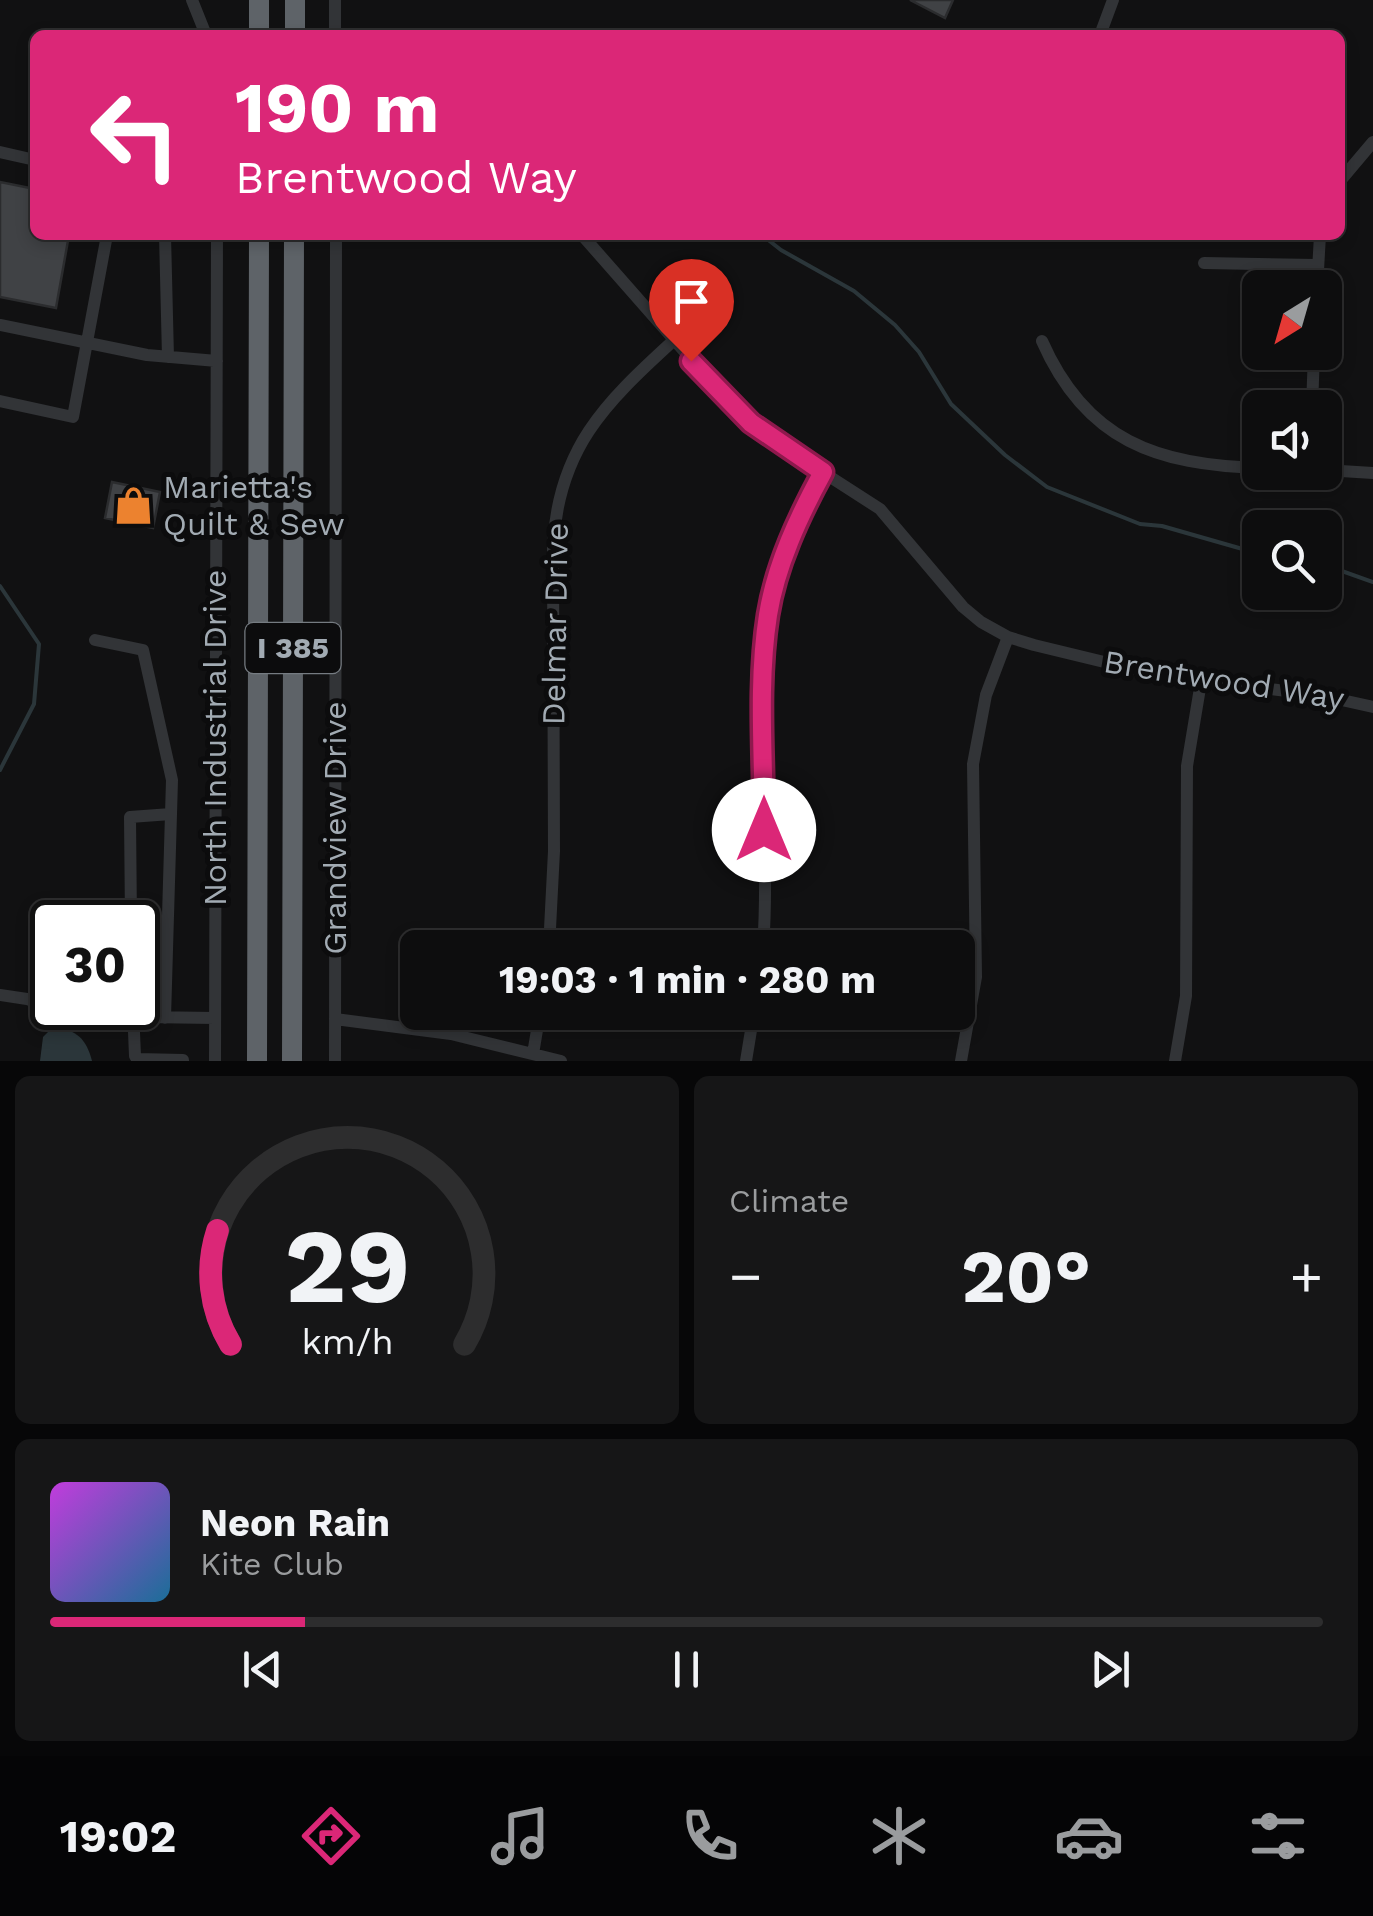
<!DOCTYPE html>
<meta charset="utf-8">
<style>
:root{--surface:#0d0d0e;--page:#161617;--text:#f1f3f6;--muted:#9a9c9e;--line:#2d2d2e;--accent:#db2777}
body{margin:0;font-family:"Work Sans",sans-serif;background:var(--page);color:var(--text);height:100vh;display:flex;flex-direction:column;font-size:38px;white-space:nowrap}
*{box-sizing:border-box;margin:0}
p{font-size:32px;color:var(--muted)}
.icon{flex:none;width:55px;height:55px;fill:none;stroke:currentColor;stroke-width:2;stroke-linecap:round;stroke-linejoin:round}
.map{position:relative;height:1061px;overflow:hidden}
.drawer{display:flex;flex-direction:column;gap:15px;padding:15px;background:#070708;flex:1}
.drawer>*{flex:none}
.banner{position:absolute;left:30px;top:30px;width:1315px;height:210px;border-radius:15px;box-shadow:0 5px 15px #0003,0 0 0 2px var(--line);background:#db2777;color:#fff;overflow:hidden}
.needle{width:65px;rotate:217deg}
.fabs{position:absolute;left:1242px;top:270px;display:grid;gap:20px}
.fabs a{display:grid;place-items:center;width:100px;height:100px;border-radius:15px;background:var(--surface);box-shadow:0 5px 15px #0003,0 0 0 2px var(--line);font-size:50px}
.speed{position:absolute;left:30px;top:900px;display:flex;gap:20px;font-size:50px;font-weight:700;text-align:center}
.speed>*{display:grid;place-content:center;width:130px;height:130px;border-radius:50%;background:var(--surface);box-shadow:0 5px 15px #0003,0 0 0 2px var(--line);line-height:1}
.speed .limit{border:5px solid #111;border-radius:15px;background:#fff;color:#111}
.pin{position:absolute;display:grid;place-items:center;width:85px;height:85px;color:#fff;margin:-102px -42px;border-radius:50% 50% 50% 0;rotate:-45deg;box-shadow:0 0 10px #0007}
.pin .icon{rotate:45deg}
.me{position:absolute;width:110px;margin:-55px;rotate:0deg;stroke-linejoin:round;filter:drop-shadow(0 0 8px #0008)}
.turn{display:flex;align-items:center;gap:35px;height:210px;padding:0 40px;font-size:45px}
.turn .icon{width:130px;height:130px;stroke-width:2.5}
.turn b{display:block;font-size:70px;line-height:85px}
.big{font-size:75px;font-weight:700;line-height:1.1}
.drawer .tile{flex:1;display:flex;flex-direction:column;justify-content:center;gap:15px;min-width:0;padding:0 35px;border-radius:15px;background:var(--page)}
.drawer .dial{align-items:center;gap:0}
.dial svg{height:260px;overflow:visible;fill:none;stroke:var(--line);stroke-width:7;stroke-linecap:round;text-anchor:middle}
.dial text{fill:var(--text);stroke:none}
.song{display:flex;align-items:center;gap:30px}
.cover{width:120px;height:120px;border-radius:15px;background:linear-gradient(135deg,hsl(290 70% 55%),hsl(200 70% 35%))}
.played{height:10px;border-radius:5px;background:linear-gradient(90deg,var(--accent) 20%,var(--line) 20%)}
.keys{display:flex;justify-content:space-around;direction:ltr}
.heat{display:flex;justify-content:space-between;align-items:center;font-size:55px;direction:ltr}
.drawer .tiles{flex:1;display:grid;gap:15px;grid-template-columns:1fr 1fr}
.tile:last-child{grid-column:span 2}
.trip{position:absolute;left:400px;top:930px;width:575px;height:100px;border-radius:15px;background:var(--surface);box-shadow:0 5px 15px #0003,0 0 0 2px var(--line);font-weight:700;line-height:100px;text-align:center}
.menu{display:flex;height:160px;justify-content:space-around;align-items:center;background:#050506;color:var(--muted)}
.menu .icon{width:70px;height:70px}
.menu .active{color:var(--accent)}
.menu b{font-size:45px;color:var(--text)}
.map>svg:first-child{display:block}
</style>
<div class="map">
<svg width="1373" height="1061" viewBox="0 0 1373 1061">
<rect width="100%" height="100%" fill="#111112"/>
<path fill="#2b363a" d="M54,1026C77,1031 86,1038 92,1061H40L43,1037Z"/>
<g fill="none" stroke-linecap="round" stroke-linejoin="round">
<path stroke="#2b363a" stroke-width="4" d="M762,235L781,250L854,291L895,325L919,352L951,404L1005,455L1047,487L1140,524L1162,526L1260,554
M1325,565L1373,582
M0,586L39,644L34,704L0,770"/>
</g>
<path fill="#404245" stroke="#2b2c2e" stroke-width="2.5" d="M910,0H953L945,18Z
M0,182L35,189V235H69L56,308L0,297Z
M112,482L160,492L153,528L105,518Z"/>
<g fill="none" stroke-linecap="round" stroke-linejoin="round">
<path stroke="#323437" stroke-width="12" d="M192,0L206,35
M335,0V35
M1100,35L1113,0
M0,152L35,160
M1340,181L1373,142
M165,235L168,357
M582,235L728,401L776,442L880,509L963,607L981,622L1008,637L1034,645L1162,676L1319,695L1373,707
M1204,263L1316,265
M1317,288L1320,235
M0,325L147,355L217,361
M1042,341C1086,441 1157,465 1260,468
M0,401L73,417L107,235
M1312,408L1314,352
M1325,470L1373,473
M95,640L143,650L172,780L165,1018
M131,922L130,817L171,814
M549,948L554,851L553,547C558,449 604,404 673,341
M763,948C771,839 752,722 768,616C776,565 799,517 823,472
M0,995L27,999L72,1016L215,1018
M133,1008L135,1056L137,1059L183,1060
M335,1019L451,1034L561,1061
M533,1054L540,1012
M215,1061L217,235
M335,1061L336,235
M746,1061L754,1012
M961,1061L976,977L973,764L986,695L1008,637
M1175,1061L1186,996L1187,766L1201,682"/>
<path stroke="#5e6368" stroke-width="20" d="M259,35V0
M295,35V0
M257,1061L259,235
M292,1061L294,235"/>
</g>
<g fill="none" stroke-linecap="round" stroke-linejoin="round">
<defs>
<path id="route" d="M691,361L751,423L823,472C799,516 776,565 768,615C757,685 764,760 764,830"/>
</defs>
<use href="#route" stroke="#8e194d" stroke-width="25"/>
<use href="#route" stroke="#db2777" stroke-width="18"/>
</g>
<defs>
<symbol id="shop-bare" viewBox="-9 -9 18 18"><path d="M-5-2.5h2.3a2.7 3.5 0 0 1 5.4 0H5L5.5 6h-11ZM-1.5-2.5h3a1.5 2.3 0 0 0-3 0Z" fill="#ec822f" stroke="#0c0c0d" stroke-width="2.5" paint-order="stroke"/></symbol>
</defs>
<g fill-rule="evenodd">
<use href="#shop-bare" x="106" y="478" width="55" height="55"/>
</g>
<g text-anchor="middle" stroke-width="10" stroke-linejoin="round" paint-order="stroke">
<rect fill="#0c0c0d" stroke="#757b81" stroke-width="2.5" x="245.5" y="623" width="95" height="50" rx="8"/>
<g font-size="30" font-weight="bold" fill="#a2abb3">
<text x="293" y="658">I 385</text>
</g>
<g font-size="32" fill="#a2abb3" stroke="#0c0c0d" text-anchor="start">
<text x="163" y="498">Marietta's<tspan x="163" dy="37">Quilt &amp; Sew</tspan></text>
</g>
<g font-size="32" fill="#a2abb3" stroke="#0c0c0d">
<text transform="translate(555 624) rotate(-89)" y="11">Delmar Drive</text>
<text transform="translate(1224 680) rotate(9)" y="11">Brentwood Way</text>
<text transform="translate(215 738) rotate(-90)" y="11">North Industrial Drive</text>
<text transform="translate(335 828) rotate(-90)" y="11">Grandview Drive</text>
</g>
</g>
</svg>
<div class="fabs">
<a><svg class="needle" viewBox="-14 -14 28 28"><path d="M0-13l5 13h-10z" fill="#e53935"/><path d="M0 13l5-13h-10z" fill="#9a9c9e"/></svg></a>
<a><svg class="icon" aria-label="sound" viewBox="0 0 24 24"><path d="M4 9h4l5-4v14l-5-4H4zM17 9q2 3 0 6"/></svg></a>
<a><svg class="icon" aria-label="search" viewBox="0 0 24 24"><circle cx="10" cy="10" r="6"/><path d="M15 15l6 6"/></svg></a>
</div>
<div class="speed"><div class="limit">30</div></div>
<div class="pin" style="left:691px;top:361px;background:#d93025"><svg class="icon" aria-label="arrive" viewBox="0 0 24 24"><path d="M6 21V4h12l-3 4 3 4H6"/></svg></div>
<svg class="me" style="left:764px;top:830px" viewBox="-20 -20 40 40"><circle r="19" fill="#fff"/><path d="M0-13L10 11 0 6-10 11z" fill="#db2777"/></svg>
<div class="trip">19:03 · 1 min · 280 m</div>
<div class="banner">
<div class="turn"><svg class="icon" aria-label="left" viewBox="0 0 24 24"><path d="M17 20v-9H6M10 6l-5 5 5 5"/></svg><div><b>190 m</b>Brentwood Way</div></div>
</div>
</div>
<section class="drawer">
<div class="tiles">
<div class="tile dial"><svg viewBox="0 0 100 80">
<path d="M14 69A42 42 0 1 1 86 69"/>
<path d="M14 69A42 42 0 0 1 10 34" stroke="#db2777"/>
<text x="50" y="56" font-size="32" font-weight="700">29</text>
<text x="50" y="72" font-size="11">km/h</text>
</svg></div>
<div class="tile"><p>Climate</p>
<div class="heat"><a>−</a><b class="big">20°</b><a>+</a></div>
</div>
<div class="tile">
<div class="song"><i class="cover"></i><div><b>Neon Rain</b><p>Kite Club</p></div></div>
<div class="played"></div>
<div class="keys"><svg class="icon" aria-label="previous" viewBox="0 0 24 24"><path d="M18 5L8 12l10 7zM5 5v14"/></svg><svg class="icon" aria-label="pause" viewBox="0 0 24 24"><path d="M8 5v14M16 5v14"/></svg><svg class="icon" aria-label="next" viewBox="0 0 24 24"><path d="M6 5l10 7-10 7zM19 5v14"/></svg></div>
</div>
</div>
</section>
<nav class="menu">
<b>19:02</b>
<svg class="icon active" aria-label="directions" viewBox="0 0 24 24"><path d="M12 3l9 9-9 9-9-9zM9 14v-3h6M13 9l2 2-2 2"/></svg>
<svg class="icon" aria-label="music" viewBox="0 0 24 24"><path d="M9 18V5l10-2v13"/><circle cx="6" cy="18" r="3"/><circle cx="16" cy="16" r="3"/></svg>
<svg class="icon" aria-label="phone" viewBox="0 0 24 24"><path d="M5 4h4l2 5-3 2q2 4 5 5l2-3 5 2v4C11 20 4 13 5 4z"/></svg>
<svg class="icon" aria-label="climate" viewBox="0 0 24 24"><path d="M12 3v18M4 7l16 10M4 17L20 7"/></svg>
<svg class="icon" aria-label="car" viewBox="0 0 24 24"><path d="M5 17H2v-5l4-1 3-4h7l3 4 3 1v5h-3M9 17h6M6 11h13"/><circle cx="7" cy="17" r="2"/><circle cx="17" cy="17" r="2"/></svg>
<svg class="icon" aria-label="filters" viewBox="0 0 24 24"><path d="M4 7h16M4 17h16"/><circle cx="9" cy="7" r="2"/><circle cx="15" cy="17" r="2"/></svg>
</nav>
